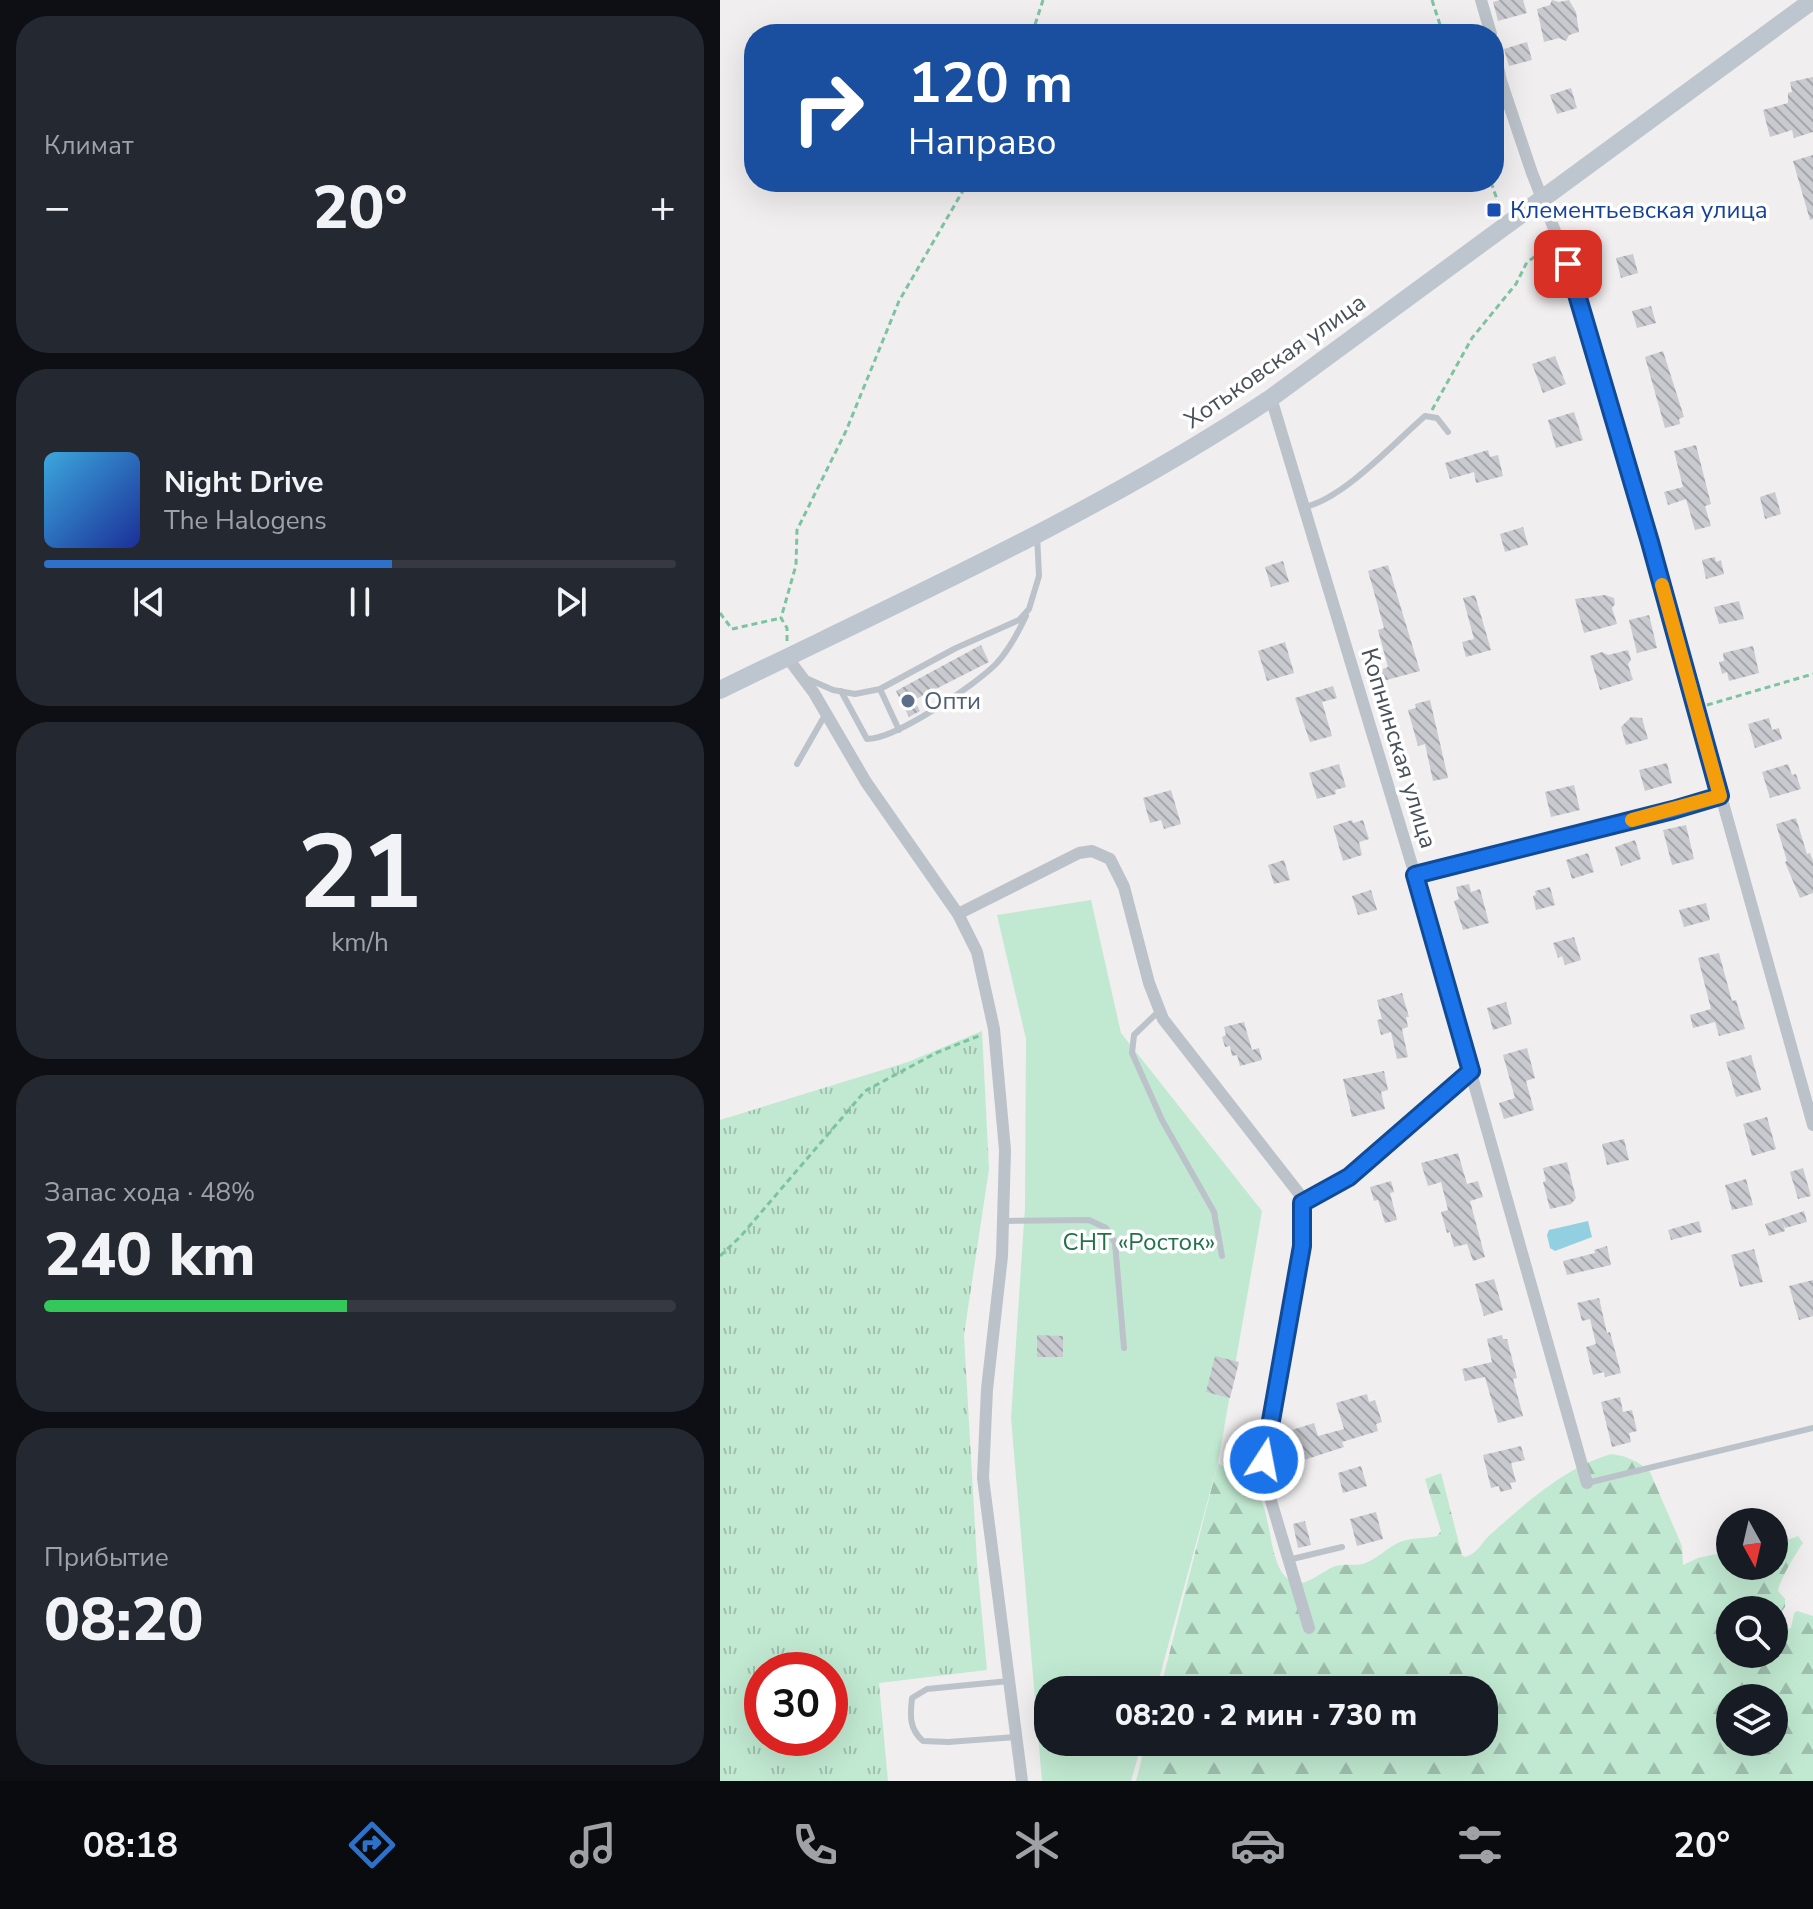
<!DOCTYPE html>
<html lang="ru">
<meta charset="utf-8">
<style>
:root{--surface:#171b24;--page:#242831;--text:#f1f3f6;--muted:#9ea1a6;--line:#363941;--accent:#2d71cb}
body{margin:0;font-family:"Nunito Sans",sans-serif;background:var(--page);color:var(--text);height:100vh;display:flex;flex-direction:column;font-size:30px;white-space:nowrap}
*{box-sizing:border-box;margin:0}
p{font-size:26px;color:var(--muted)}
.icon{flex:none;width:44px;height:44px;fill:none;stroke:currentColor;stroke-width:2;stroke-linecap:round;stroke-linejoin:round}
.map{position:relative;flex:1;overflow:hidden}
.drawer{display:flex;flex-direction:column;gap:16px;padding:16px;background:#0d0f14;width:720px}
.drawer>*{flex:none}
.banner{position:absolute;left:24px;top:24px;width:760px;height:168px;border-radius:32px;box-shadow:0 8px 32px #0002;background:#1a4fa0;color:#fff;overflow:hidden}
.needle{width:52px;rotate:172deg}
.tools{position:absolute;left:996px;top:1508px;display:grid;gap:16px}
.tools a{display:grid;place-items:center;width:72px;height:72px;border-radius:50%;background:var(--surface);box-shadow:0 8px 32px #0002;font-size:40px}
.speed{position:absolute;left:24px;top:1652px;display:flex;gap:16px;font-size:40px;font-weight:700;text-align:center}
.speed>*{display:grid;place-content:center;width:104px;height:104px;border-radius:50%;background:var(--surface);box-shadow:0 8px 32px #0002;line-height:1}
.speed .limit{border:12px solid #d22;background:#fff;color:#111}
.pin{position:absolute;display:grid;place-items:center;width:68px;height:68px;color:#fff;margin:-34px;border-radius:16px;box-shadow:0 4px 12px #0006}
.me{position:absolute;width:88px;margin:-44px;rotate:11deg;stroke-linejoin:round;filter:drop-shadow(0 0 6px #0008)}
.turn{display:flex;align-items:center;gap:28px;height:168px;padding:0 32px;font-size:36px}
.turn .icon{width:104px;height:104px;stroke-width:2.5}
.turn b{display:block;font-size:56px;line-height:68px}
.big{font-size:60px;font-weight:800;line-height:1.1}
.drawer .widget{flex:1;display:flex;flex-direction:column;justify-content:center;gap:12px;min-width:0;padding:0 28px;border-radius:32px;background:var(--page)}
.drawer .dial{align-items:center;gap:0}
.dial b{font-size:104px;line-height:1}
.song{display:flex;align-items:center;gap:24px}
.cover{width:96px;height:96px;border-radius:12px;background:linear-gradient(135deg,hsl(200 70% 55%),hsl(230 70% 35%))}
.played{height:8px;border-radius:4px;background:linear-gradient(90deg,var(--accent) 55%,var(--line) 55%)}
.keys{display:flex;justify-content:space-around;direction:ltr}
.heat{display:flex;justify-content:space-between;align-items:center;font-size:44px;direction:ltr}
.charge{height:12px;border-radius:6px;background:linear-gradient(90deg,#34c759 48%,var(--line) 0)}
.trip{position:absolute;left:314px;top:1676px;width:464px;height:80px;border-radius:32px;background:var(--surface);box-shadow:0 8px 32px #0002;font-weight:800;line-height:80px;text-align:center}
.menu{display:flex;height:128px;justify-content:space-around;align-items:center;background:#090b0e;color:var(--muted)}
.menu .icon{width:56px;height:56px}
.menu .on{color:var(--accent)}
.menu b{font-size:36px;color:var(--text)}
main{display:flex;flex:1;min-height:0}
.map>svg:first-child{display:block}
</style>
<main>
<section class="drawer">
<div class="widget"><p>Климат</p>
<div class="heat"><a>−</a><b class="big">20°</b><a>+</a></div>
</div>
<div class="widget">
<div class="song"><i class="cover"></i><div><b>Night Drive</b><p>The Halogens</p></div></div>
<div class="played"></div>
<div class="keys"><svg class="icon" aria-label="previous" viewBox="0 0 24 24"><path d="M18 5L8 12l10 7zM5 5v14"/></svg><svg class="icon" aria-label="pause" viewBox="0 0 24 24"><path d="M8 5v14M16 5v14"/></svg><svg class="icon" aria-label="next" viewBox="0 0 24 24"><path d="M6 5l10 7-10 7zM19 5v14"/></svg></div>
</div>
<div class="widget dial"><b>21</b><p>km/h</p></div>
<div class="widget"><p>Запас хода · 48%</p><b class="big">240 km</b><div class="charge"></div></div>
<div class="widget"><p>Прибытие</p><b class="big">08:20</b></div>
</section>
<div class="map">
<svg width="1093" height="1781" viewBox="0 0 1093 1781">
<defs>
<pattern id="grass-tufts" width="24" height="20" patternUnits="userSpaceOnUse" patternTransform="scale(2)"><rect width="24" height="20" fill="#c1e9d1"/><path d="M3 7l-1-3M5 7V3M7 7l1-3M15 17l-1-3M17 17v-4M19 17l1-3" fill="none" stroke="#9fbfad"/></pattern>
<pattern id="forest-firs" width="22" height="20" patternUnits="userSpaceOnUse" patternTransform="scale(2)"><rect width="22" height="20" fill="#c1e9d1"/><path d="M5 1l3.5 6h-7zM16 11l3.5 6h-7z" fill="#9fbfad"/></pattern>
<pattern id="building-back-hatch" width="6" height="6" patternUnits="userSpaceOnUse" patternTransform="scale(2)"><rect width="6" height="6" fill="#c9cad0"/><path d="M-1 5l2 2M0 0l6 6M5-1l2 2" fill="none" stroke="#a5a6ac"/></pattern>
</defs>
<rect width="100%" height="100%" fill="#f0eeee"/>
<path fill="url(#grass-tufts)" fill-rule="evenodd" d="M262,1031L269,1169L244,1335L257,1562L267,1670L159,1683L168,1781H0V1120L188,1062ZM42,1670H110V1738H42Z"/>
<path fill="url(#forest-firs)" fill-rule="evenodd" d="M891,1454C907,1456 918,1461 930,1472L962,1546L963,1565L978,1558L1010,1551V1566H1054V1538L1070,1539L1078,1536L1083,1543C1076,1553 1059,1581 1058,1591L1065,1599V1607L1055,1620L1065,1629L1071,1628L1074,1613L1077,1611L1093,1616V1781H416L426,1742H764V1690H440L498,1463C511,1473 527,1482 537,1494C554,1512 546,1582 580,1583C590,1583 603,1571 613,1567C623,1563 633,1566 643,1564C656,1560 668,1547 680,1542C692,1537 705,1539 717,1536L721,1531L705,1479L721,1473L742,1555L745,1557C759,1553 761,1542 772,1533C807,1502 846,1467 891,1454ZM1010,1610H1054V1654H1010ZM1010,1698H1054V1742H1010Z"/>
<path fill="#c1e9d1" d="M371,900L401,1033L542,1211L498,1463L436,1690H328V1742H422L411,1781H322L291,1418L305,1207L306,1039L277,915Z"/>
<path fill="#92d0e1" d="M868,1221L872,1237L835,1251L830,1248L827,1235L829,1230Z"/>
<path fill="url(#building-back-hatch)" d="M780,0H803L807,13L778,21L773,2Z
M832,0L839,2L849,0L856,12L859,32L849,35L846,41L839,38L824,42L817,9L830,5Z
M807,42L812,60L789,66L784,49Z
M1093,77V132L1074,138L1072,130L1050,137L1043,110L1068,103V93L1072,92L1070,82Z
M851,88L857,108L837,114L830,95Z
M1093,155V219L1090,220L1073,161Z
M913,254L918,273L901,278L896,258Z
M931,306L936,323L917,328L912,311Z
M943,351L964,417L959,419L960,424L945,428L925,357Z
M835,356L846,384L823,393L812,364Z
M854,412L863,440L836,448L828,420Z
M976,445L991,504L985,506L991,526L975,530L966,499L948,505L944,492L963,487L954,451Z
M768,450L770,457L778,455L783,476L756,483L754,472L730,479L725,463Z
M1055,492L1061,514L1045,519L1040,497Z
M803,527L808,545L785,552L780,534Z
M995,557L996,562L1001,560L1004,574L986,579L982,560Z
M563,561L569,582L551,587L545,567Z
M668,565L700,671L663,681L660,670L668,667L658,630L664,628L648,571Z
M755,595L771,650L746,657L742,642L754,639L743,598Z
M885,595L894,598L895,604L892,608L897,624L864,633L855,599Z
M1019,601L1024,619L999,624L994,607Z
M929,615L937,648L917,653L909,620Z
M565,642L574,673L547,681L538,651Z
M261,645L269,662L194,700L200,711L189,717L176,691Z
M1033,646L1039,673L1009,681L1007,672L1002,674L999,662L1004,661L1003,653Z
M908,650L911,660L908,664L913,680L880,690L870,656L882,652L888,655Z
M613,686L617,698L602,702L612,736L590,742L575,698Z
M710,700L728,778L713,781L705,744L698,746L688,710L696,708L695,704Z
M911,717L922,718L928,739L906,745L901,727Z
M1049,718L1052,730L1059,728L1062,739L1035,748L1028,724Z
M947,763L952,783L925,791L919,770Z
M619,764L626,787L615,790L616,794L597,799L589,773Z
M1068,764L1072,775L1076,774L1081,789L1050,798L1042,772Z
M854,785L860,810L831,817L825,792Z
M451,790L461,824L444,829L441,820L430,823L423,798Z
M1076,818L1087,854L1090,853L1093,861V893L1080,898L1065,862L1067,861L1056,824Z
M632,820L633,823L643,820L649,839L639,842L642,855L623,861L613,826Z
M966,825L974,859L952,865L943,830Z
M915,840L921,859L901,866L895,847Z
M868,853L874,872L852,879L846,860Z
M564,860L570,880L554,884L548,865Z
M749,884L751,892L760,889L769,923L743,930L734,901L739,899L736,887Z
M830,887L835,905L816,910L813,896L816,895L815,891Z
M651,890L657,910L638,915L632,896Z
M986,903L990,920L964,927L959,910Z
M854,937L861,960L845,965L842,956L838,958L833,943Z
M999,953L1012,1001L1016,1000L1025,1029L999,1036L995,1022L973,1028L970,1015L991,1009L978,958Z
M682,993L689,1017H686L688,1027L682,1029L688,1057L677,1059L671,1032L661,1035L657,1020L662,1019L657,1000Z
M786,1002L792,1024L773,1030L767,1008Z
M524,1022L532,1050L539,1048L542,1060L520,1066L517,1055L512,1056L510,1046L505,1047L502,1037L506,1035L504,1027Z
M807,1048L815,1078L806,1081L814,1110L784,1119L779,1103L795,1098L783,1055Z
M1031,1055L1041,1090L1016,1097L1006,1062Z
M664,1071L668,1090L661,1092L665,1109L632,1117L623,1079Z
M1047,1117L1056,1149L1032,1156L1023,1124Z
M904,1139L909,1160L887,1165L882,1144Z
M738,1153L747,1184L758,1181L763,1197L750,1201L765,1257L753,1261L747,1244L734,1247L730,1232L727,1233L721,1212L728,1210L721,1182L708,1186L701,1163Z
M847,1162L856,1198L851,1204L830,1209L823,1182L826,1181L823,1168Z
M1083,1168L1091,1196L1078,1199L1070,1172Z
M1026,1179L1033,1205L1012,1210L1005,1185Z
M671,1181L674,1192L670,1193L677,1220L665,1223L658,1200L654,1201L650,1187Z
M1084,1211L1087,1222L1065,1228L1063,1222L1065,1231L1049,1236L1045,1224Z
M979,1221L982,1232L951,1240L948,1230Z
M887,1246L891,1265L847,1275L843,1261L875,1253L874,1250Z
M1034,1249L1043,1282L1020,1287L1011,1255Z
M774,1279L783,1310L764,1316L755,1284Z
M1093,1280V1316L1079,1320L1069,1286Z
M879,1298L887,1333L890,1332L901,1373L885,1377L884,1372L873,1375L866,1347L876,1344L870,1319L862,1321L857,1303Z
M317,1335L343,1336V1357H317Z
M782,1335L783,1339H787L797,1378L793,1379L803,1416L778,1423L765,1377L745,1381L742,1369L772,1362L767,1339Z
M495,1356L519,1362L510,1398L486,1392Z
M647,1394L649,1402L655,1400L662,1422L656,1424L658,1431L622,1442L624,1447L581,1461L572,1430L594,1423L598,1436L624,1429L616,1403Z
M900,1397L903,1412L912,1410L917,1431L909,1433L911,1442L892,1447L881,1402Z
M801,1446L805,1460L791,1463L796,1482L790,1483L792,1489L780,1492L779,1486L771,1488L763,1455Z
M641,1466L647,1486L623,1493L618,1473Z
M656,1512L663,1539L637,1546L630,1519Z
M585,1521L591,1545L578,1548L573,1524Z"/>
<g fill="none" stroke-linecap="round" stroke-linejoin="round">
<path stroke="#7dc3a1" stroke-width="3" stroke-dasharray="6 4" stroke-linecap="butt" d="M712,0L723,34
M312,34L323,0
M771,182L780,208
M712,410L752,338L796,284L807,262L816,256L833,257
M0,613L12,629L61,618
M67,641V628L61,618L76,565L77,530L126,431L179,301L248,182
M987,705L1093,674
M0,1256L20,1237L145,1091L216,1053L261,1035"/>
<path stroke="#bbc2c9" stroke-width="6" d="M584,507C622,500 674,443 705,416L717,418L728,432
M88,679L113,690L135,694L160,689L236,648L299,620L309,609L319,576L317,535
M160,689L179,730
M121,691L147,739C176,739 255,685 276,664C289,650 298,633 306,616
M77,764L105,715
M439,1011L414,1035L412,1053L442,1120L494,1212L502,1256
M582,1203L610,1190L629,1177L751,1071
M283,1221L369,1220L386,1228L395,1243L404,1348
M867,1483L1093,1428
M568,1560L622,1547
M289,1681L207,1689L192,1698C190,1715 189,1729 203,1741L228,1742L296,1737"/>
<path stroke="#bbc2c9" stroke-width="12" d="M761,0L771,34
M774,48L781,81L812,173L848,264L930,542L1093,1125
M551,398L695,875L867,1483
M67,657L94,693L146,782L238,914L257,952L274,1029L285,1150L282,1256L267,1389L263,1478L302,1781
M695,875L953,810L1000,796
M238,914L359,853L372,851L390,859L404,887L429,983L443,1019L581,1196L584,1212L582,1246L543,1474L589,1628"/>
<path stroke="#bdc6cf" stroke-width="18" d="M0,690C186,599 378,513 551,398L1093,0"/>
</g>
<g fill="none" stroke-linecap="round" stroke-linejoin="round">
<defs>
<path id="route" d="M544,1460L582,1246V1203L629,1177L751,1071L695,875L953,810L1000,796L930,542L848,264"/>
</defs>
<use href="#route" stroke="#114b97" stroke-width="20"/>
<use href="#route" stroke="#1a73e8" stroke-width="14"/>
<path stroke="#f59e0b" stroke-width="14" d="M912,820L1000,796L942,585"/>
</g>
<rect fill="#1a4fb4" stroke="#fff" stroke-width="3" x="766" y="202" width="16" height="16" rx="4"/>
<circle fill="#5c6f8a" stroke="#fff" stroke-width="3" cx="188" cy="701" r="8"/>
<g text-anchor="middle" stroke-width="7" stroke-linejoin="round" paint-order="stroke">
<g font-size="24" fill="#164399" stroke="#fff" text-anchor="start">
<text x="790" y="218">Клементьевская улица</text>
</g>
<g font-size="24" fill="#485159" stroke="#fff">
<text transform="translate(555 361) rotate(-35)" y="8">Хотьковская улица</text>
<text transform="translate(679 748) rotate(73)" y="8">Копнинская улица</text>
</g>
<g font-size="24" fill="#4e5e75" stroke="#fff" text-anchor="start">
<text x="204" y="709">Опти</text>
</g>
<g font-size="24" fill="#21724a" stroke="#fff">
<text x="419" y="1250">СНТ «Росток»</text>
</g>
</g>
</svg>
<div class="tools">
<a><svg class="needle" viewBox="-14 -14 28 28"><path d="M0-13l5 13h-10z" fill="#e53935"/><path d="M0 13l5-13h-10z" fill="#9ea1a6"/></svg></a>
<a><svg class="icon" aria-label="search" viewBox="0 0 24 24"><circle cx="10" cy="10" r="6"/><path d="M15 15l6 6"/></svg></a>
<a><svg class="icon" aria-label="layers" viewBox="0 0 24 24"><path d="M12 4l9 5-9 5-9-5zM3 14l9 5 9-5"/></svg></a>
</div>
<div class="speed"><div class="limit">30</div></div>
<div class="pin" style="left:848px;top:264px;background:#d93025"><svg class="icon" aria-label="arrive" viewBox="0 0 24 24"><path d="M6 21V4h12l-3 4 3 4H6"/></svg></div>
<svg class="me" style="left:544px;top:1460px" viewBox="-20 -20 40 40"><circle r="17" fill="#1a73e8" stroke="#fff" stroke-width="3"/><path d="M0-11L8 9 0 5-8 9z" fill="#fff"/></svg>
<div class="trip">08:20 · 2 мин · 730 m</div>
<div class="banner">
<div class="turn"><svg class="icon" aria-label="right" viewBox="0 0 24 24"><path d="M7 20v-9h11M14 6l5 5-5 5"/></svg><div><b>120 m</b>Направо</div></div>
</div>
</div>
</main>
<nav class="menu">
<b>08:18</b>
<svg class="icon on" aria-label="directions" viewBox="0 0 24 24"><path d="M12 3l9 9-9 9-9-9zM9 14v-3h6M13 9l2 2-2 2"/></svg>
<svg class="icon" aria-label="music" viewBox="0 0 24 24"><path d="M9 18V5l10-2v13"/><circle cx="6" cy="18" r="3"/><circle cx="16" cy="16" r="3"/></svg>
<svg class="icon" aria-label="phone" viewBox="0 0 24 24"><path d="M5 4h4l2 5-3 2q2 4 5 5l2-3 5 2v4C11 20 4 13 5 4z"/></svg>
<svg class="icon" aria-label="climate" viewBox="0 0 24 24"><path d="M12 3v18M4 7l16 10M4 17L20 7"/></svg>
<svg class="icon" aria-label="car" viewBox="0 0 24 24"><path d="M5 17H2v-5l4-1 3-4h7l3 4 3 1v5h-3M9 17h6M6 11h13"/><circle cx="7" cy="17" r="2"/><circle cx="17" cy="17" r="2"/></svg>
<svg class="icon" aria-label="filters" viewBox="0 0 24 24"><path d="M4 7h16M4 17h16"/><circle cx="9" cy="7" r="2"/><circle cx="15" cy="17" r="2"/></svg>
<b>20°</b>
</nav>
